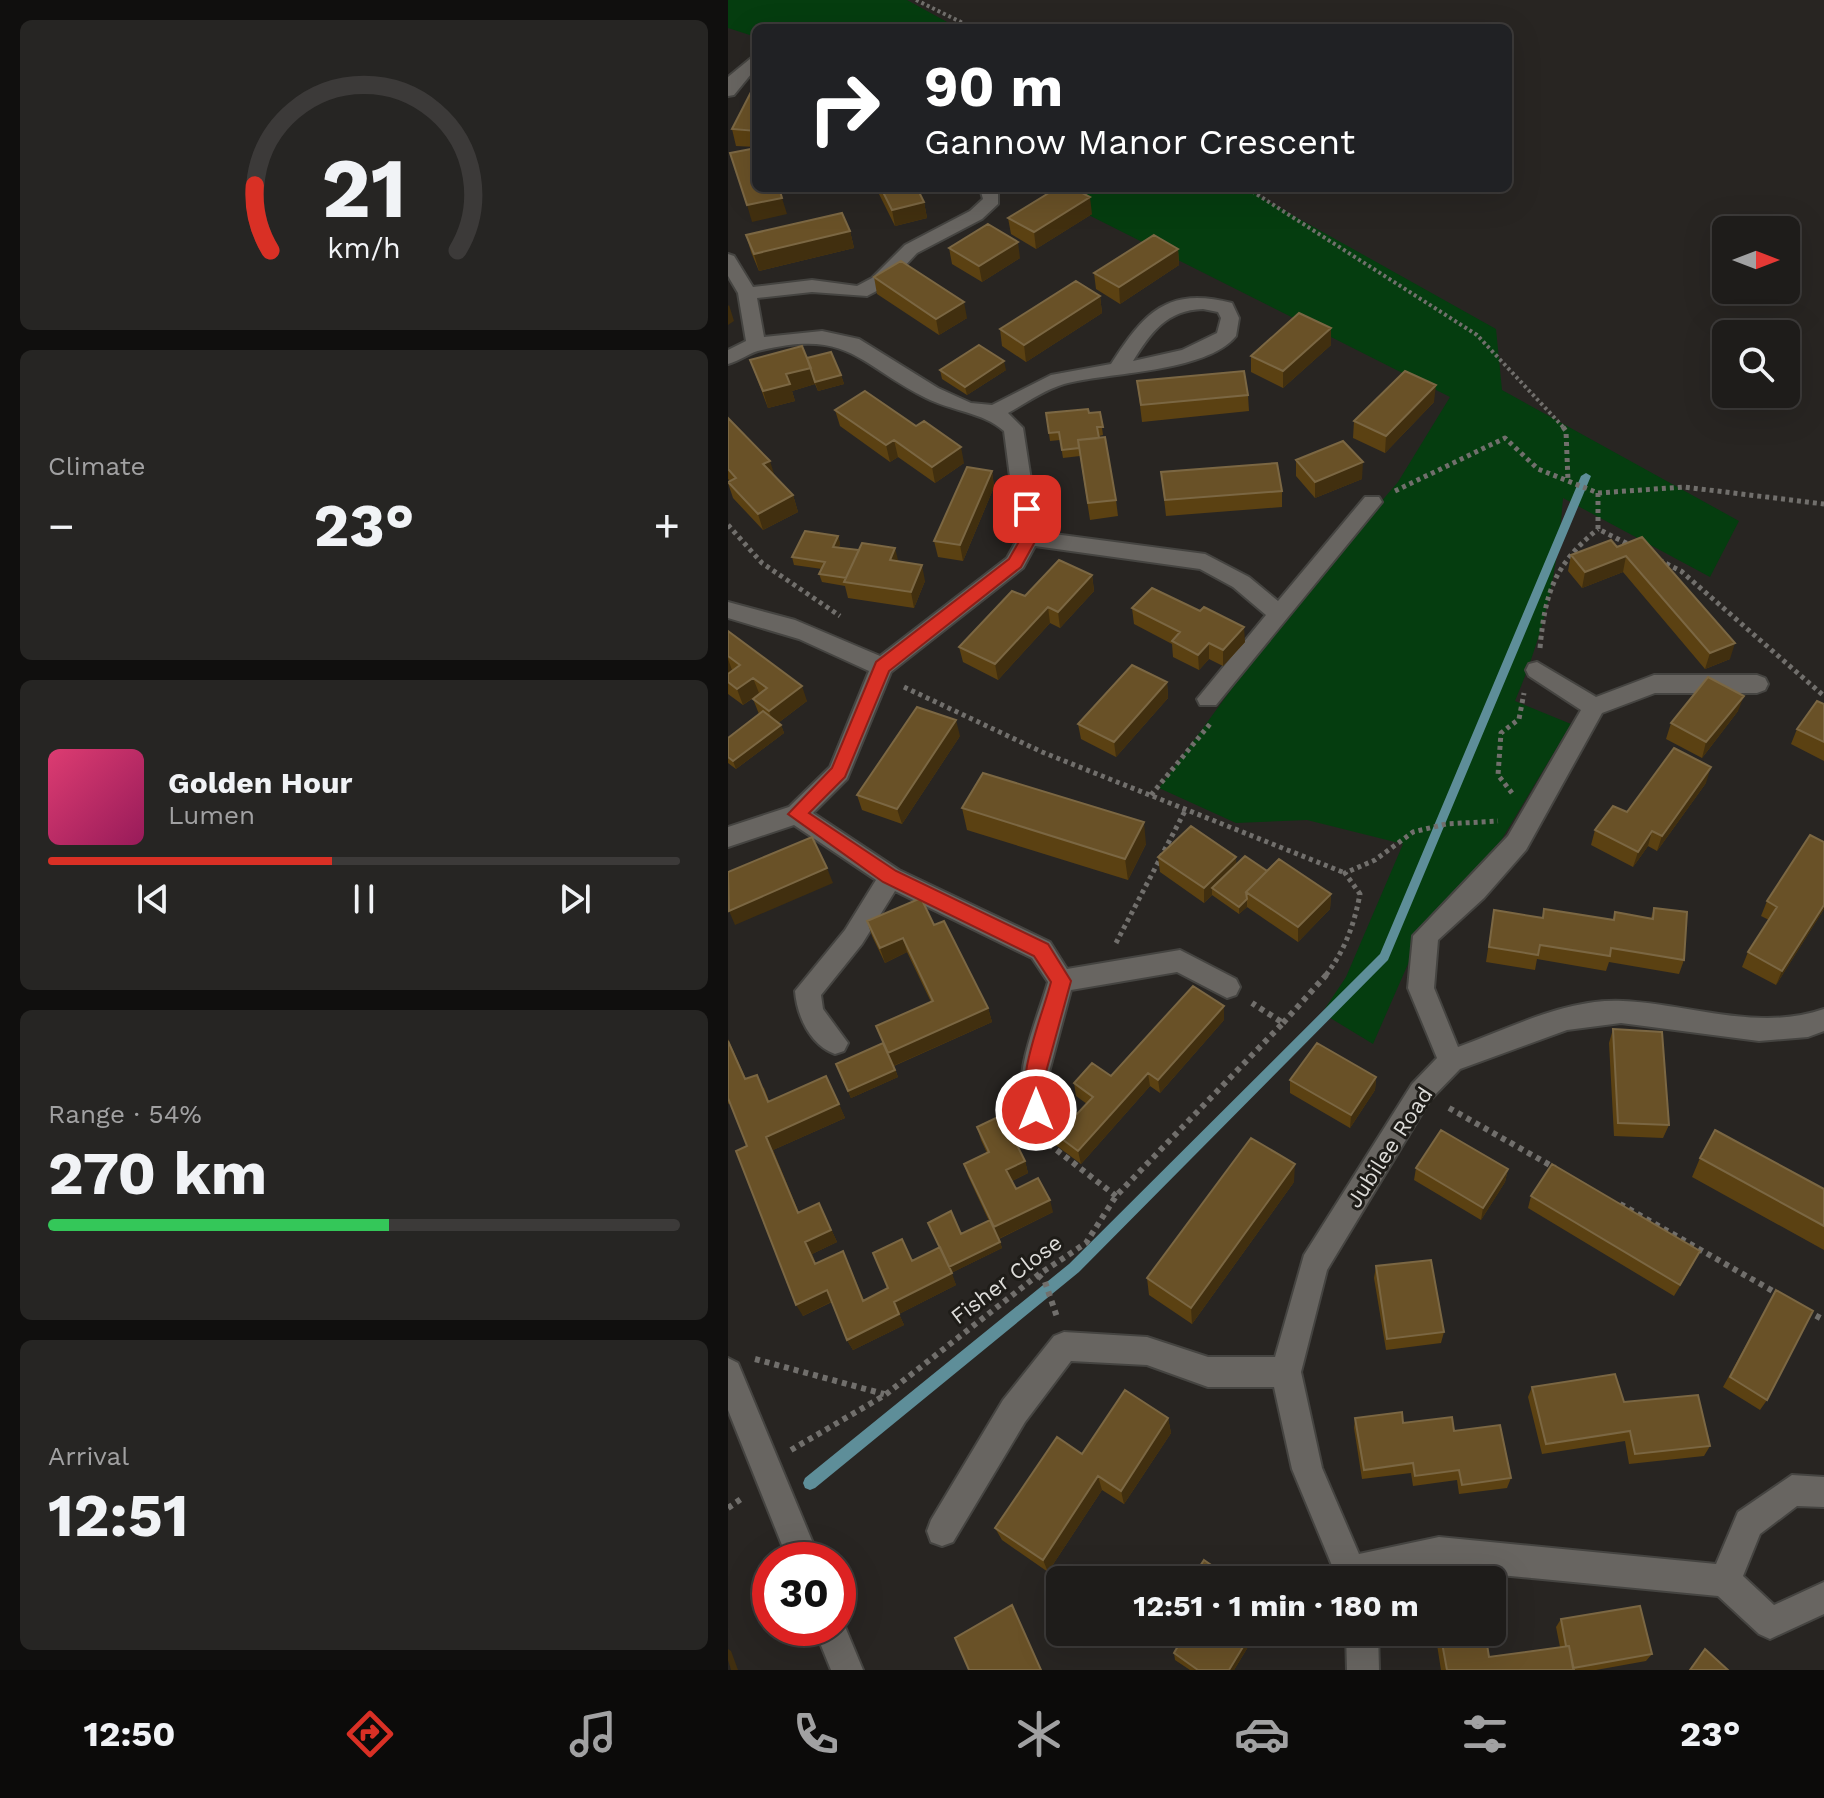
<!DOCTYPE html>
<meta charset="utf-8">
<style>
:root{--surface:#1e1c1a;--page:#262523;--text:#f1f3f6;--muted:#a1a1a2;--line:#3c3a39;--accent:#d93025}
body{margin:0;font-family:"Work Sans",sans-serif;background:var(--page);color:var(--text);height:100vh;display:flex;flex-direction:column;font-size:30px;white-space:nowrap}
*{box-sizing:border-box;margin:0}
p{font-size:26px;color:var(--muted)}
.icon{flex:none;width:44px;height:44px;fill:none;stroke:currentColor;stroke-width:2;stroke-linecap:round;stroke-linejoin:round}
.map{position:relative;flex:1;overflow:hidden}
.side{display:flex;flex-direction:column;gap:20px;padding:20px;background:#100f0e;width:728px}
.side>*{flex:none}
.guide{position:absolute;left:24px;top:24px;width:760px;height:168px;border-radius:12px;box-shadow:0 8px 32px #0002,0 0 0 2px var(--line);background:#202124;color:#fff;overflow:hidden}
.needle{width:52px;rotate:90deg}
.fabs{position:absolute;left:984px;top:216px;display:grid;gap:16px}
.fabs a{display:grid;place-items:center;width:88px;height:88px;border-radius:12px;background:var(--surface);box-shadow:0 8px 32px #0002,0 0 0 2px var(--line);font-size:40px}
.speed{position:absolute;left:24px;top:1542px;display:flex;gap:16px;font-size:40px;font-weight:700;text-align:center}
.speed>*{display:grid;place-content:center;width:104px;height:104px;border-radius:50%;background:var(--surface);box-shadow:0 8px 32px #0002,0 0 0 2px var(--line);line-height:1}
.speed .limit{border:12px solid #d22;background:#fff;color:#111}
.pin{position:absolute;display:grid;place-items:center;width:68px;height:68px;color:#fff;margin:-34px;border-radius:16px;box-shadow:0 4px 12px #0006}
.me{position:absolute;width:88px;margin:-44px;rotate:0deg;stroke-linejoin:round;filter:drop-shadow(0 0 6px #0008)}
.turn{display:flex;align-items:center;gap:28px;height:168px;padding:0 40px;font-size:36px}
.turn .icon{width:104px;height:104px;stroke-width:2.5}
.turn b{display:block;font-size:56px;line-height:68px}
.big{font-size:60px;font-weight:700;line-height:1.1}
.side .card{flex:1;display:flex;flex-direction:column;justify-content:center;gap:12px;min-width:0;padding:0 28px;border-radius:12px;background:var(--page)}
.side .dial{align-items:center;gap:0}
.dial svg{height:208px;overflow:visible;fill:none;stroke:var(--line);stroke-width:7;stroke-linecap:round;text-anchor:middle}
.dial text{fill:var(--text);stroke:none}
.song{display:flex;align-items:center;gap:24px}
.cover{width:96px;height:96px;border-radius:12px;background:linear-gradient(135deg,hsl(340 70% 55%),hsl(330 70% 35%))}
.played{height:8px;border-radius:4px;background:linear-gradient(90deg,var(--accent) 45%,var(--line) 45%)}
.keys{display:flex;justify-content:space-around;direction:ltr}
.heat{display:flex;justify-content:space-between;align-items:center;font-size:44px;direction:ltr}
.charge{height:12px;border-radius:6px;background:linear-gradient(90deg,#34c759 54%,var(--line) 0)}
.trip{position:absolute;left:318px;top:1566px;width:460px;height:80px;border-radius:12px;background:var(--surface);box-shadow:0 8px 32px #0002,0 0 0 2px var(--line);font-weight:700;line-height:80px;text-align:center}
.dock{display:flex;height:128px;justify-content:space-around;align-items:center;background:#0c0b0a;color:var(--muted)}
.dock .icon{width:56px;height:56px}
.dock .current{color:var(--accent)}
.dock b{font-size:36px;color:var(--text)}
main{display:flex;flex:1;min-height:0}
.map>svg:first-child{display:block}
</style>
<main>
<section class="side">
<div class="card dial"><svg viewBox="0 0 100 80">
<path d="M14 69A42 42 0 1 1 86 69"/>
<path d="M14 69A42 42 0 0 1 8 44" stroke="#d93025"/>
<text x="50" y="56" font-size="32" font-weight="700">21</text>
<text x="50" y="72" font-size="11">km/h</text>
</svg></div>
<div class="card"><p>Climate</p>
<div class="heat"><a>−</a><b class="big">23°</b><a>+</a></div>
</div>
<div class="card">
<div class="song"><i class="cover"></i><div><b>Golden Hour</b><p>Lumen</p></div></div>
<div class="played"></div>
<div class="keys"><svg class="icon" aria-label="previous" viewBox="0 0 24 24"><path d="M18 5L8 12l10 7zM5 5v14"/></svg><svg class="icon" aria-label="pause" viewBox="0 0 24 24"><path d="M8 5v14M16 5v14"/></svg><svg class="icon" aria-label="next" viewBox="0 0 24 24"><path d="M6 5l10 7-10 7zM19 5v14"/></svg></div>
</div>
<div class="card"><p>Range · 54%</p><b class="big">270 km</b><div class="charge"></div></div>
<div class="card"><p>Arrival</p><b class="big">12:51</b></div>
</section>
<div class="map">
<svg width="1096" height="1670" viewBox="0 0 1096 1670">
<rect width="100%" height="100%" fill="#282522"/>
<path fill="#053d0f" d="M0,0H179L230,28H28V37L0,28Z
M307,188H516L768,329L774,390L1011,521L982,577L835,498C829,575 817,630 787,701L843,724L774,839L694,932L645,1044L594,1013L618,977L675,844L579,820L508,823L431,788L571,597L670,482L722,397Z"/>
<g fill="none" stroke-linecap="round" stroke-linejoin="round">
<path fill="#5e8e99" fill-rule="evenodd" d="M858,473L863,476L660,960L351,1272L87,1488L82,1490L77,1488L75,1483L77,1478L341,1264L652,954L853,476Z"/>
<defs>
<path id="minor" d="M28,54V68L6,95L0,96V77Z
M252,188H270V204L254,219L189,253L158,286L139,296L84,292L29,298L36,337L94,331L131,339L210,388L243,403L264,405L323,375L383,364C416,313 439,286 504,303L511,318L508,336C478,373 379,372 336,384C316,390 298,403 280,413L295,428L311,532L477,554L521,577L550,601L637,497H651L654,502L488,705H472L469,699L538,615L505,587L472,569L307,546L295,568L163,672L119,779L85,813L171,870L322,942L339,969L452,950L508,979L512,987L508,995L499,998L449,972L343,990L321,1072V1110L317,1119L308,1122L299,1119C281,1080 309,1021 320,982L304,958L167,891L134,944L93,995L95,1009L120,1043L116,1051L107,1054C82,1045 69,1016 67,991L117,930L148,880L66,825L0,847V827L61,807L102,767L141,671L71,639L0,618V602L67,620L152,656L279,558L290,538L276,431C255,412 223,411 198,398C130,364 121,329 34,350C22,352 12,361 0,364V350L18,341L10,293L0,276V254L6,256L25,287L84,280L129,286L144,278L177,245L242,211L255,199ZM475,309L490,312L493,318L489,333L454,350L405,361C423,332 439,310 475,309Z
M809,662L868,697L926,675H1029L1037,678L1040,684L1037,690L1029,693H927L874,713L798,850L756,898L710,940L706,988L730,1047C782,1028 839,998 895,1001C962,1004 1031,1032 1096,1009V1031L1080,1037L1031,1041L893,1023L839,1030L732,1069L702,1100L599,1270L573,1372L594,1468L631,1554L711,1537L988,1564L1010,1512L1064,1475L1096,1477V1507L1069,1506L1032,1534L1015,1576L1046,1605L1096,1582V1614L1042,1639L1031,1634L990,1596L711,1569L657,1580H610L564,1469L546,1387H480L419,1365L343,1361L297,1422L225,1542L214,1546L203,1542L199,1531L203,1520L275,1400L326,1336L336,1332L419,1337L480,1357H547L576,1255L684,1084L709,1058L680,988L685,936L780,836L853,710L801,676L798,670L801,664Z
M0,1358L10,1363L92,1560H60L0,1410Z
M110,1615L113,1617L135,1670H103L86,1628H110Z
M618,1632H650L651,1670H619Z"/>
</defs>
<use href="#minor" stroke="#454441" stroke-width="4"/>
<path stroke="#716f6c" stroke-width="4" stroke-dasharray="3 3" stroke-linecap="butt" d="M188,0L245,28
M519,188L749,335L837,429"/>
<path stroke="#716f6c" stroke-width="5" stroke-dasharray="4 4" stroke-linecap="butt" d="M835,427L838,431L840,481
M667,491L777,438L810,469L870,493L956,487L1096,504
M870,493V529L904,546
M0,525L34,563L112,616
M931,560L953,571L1096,696
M812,648C817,593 826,565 870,529
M176,687L314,752L617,873
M784,793L770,775L773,733L791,719L796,693
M423,795L482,724
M388,943L458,809
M598,975C617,950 626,925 632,894L617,873L647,860L685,832L718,824L770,821"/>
<path stroke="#716f6c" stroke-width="6" stroke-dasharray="5 5" stroke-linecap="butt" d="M555,1023L600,973
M721,1108L827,1168
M313,1138L388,1196
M892,1204L1050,1294
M310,1275L317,1282L329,1317
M1079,1311L1096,1320
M27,1359L156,1394
M63,1450L157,1395L310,1275L358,1243L388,1196L555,1023L524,1003
M0,1508L16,1497"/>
<use href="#minor" fill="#686561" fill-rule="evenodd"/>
</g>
<path fill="#5b4112" d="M28,92V147L8,146L4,129Z
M148,188H189L196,202L199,218L167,226Z
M364,214L308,249L283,234L280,218Z
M122,231L126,248L31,271L23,252L18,235Z
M221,248L292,258L254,282L224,264Z
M450,249L451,265L392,304L368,289L366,273Z
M146,277L239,318L211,335L149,294Z
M372,296L374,313L298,362L274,346L272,329Z
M603,328V345L555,388L523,372V356Z
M79,358L113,375L116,384L90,391L87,384L64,391L67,401L40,408L22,360Z
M212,370H278L239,395L214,379Z
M409,381L520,395L521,411L414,422Z
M706,402L657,453L625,438L626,421Z
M107,410L236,463L207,483L170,457L162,462L112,426Z
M372,412L375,435L371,436L388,500L390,516L362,520L352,456L335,458L332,440L322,441L318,413Z
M0,418L46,476L65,495L70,512L35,530L5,498L0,483L2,481L0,479Z
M568,460L634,479L587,498L568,476Z
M264,471L266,487L235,561L210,557L206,541Z
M433,472L554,491V507L438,516Z
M110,536L112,544L111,547L171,562L197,581L186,608L120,598L117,586L94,582L91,574L94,569L66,565L64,557Z
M883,540L1002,659L977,669L895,572L854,588L840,571L843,555Z
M364,575L366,591L332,628L322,623L270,680L235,662L231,647L297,596Z
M404,608L517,642L495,666L481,659L471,670L445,657L444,644L406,624Z
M0,631L79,701L50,723L53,725L56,733L8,769L0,763V738L31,714L25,699L31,694L15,705L0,694Z
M439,682L440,698L388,757L353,739L350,724Z
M1096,704V761L1063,744L1069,729Z
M1010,711L974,758L938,739L943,723Z
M232,736L174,824L134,810L129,795Z
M978,783L929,851L920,846L905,867L863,845L867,830L899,812Z
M234,808L418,844L400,880L239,830Z
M430,857H508V864L539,871L603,894L602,909L570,942L519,907L511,914L484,895L476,903L432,872Z
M1039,901L1096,909L1048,985L1014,967L1020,952L1041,920L1033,916Z
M926,908L956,960L951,974L881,962L878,971L809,959L807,970L758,962L766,910L814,918L816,909L885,920L887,912L923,918Z
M139,921L206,925L260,1008L264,1022L166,1066L170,1077L123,1098L108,1064L155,1043L148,1026L203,1002L179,952L157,963L144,936Z
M496,1020L432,1093L422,1086L353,1164L313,1134L310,1121L349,1114L359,1104L348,1096L346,1083L383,1076Z
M885,1029L941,1125L935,1138L886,1136L881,1043Z
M0,1039L18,1079L36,1088L41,1101L98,1076L117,1118L45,1150L71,1213L91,1203L109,1242L84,1254L88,1264L115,1251L136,1300L160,1288L184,1261L211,1248L233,1234L261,1221L240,1176L236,1164L259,1153L253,1140L249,1127L297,1161L300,1173L284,1181L288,1189L325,1212L271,1239L274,1248L223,1273L228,1285L171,1314L176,1325L125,1350L119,1340L104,1302L75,1316L19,1146L2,1103L0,1104Z
M648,1077L647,1090L622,1128L562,1093V1080Z
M972,1158L1096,1189V1250L964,1177Z
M688,1168L780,1169L777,1182L753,1220L686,1180Z
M566,1182L464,1324L421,1295L419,1278Z
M803,1196L966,1263L946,1296L800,1208Z
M648,1266L716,1332L713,1343L658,1350L646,1278Z
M1048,1290L1039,1400L1032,1410L995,1387Z
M804,1387L896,1402L982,1446L976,1456L901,1464L897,1441L814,1454L800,1397Z
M440,1418L443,1433L396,1504L374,1490L320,1572L274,1540L267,1528L354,1454Z
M627,1418L726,1431L783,1478L779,1488L731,1494L729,1480L685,1486L683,1473L634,1479L626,1428Z
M833,1619L924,1654L918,1661L868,1670H713L707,1632H757L761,1657L832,1647L828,1627Z
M529,1632L506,1670H462L447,1660L446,1653Z"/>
<path fill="#412f0f" d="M362,197L364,214L308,249L306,232Z
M54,198L59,214L24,222L19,205Z
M196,202L199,218L167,226L164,210Z
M122,231L126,248L31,271L26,254Z
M290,242L292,258L254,282L251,266Z
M450,249L451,265L392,304L391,287Z
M372,296L374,313L298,362L296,345Z
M236,302L239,318L211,335L208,319Z
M1,305L6,321L0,325V306Z
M603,328V345L555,388V371Z
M276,361L278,370L239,395L237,387Z
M83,368L87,384L64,391L67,401L40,408L35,391L58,374Z
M113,375L116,384L90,391L87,382Z
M708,385L706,402L657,453L658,436Z
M166,440L170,457L162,462L158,445Z
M233,447L236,463L207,483L204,467Z
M42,461L47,477L35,464Z
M635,462L634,479L587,498V482Z
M264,471L266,487L235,561L232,545Z
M65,495L70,512L35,530L30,514Z
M110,536L112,544L107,555L105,547Z
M167,548L171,564L162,560Z
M898,556L895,572L854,588L857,572Z
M194,565L197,581L186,608L183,592Z
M364,575L366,591L332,628L330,612Z
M320,607L322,623L270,680L267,664Z
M516,627L517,642L495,666V650Z
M481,643V659L471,670L470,655Z
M1007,643L1002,659L977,669L982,653Z
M0,659L4,670L0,674Z
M25,678L31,693L15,705L9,689Z
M439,682L440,698L388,757L386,742Z
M74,686L79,701L46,726L41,711Z
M1016,696L1010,711L974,758L978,742Z
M228,720L232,736L174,824L169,809Z
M53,725L56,733L8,769L5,761Z
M983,767L978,783L929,851L934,836Z
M416,822L418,844L400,880L397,859Z
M924,831L920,846L905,867L910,852Z
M508,857L509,872L484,888V895L476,903V888Z
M99,868L105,883L7,925L1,911Z
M603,894L602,909L570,942V927Z
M519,899V907L511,914V907Z
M1096,905V909L1048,985L1054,971Z
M175,938L179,952L157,963L152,948Z
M496,1006V1020L432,1093L430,1080Z
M260,1008L264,1022L165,1066L160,1053Z
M167,1070L170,1077L123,1098L120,1091Z
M420,1073L422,1086L353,1164L350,1151Z
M648,1077L647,1090L622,1128L623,1115Z
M111,1104L117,1118L45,1150L76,1225L70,1213L38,1137Z
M297,1161L300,1173L282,1182L278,1170Z
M567,1164L566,1182L464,1324L463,1308Z
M780,1169L777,1182L753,1220L755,1208Z
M322,1200L325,1212L270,1239L266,1227Z
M91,1203L109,1242L84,1254L93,1276L77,1242Z
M272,1242L274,1248L223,1273L221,1267Z
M224,1273L228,1285L171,1314L166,1302Z
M99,1290L105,1301L75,1316L68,1305Z
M171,1314L176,1325L125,1350L119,1340Z
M440,1418L443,1433L396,1504L393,1491Z
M370,1476L374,1490L320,1572L315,1560Z
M524,1632H529L506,1670H501Z
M0,1649L3,1651L10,1670H3L0,1660Z"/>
<path fill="#695127" stroke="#7b6743" stroke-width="2" d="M23,92H28V131L4,129Z
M28,148V188H51L54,198L19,205L2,153Z
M153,188H189L196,202L164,210Z
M329,188H345L362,197L306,232L280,218Z
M114,213L122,231L26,254L18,235Z
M260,224L290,242L251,266L221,248Z
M426,235L450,249L391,287L366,273Z
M173,261L236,302L208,319L146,277Z
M348,281L372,296L296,345L272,329Z
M571,313L603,328L555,371L523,356Z
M251,345L276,361L237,387L212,370Z
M74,346L83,368L58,374L62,384L35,391L22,360Z
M103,352L113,375L87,382L79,358Z
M516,371L520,395L413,405L409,381Z
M677,371L708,385L658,436L626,421Z
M137,391L188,426L196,421L233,447L204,467L166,440L158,445L107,410Z
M360,409L361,413L372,412L375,427H369L371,438L350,440L351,448L334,450L331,432L321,433L318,413Z
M0,418L42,461L35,464L65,495L30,514L0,482L8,478L0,469Z
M377,437L388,500L360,503L350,440Z
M615,441L635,462L587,482L568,460Z
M549,463L554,491L437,500L433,472Z
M239,467L264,471L232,545L206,541Z
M77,531L110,536L105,547L131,550L118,578L91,574L97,562L64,557Z
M914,537L1007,643L982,653L898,556L857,572L843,555L883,540L889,547Z
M134,543L167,548L162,560L194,565L183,592L116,582Z
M331,560L364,575L330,612L320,607L267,664L231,647L284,591L297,596Z
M424,588L472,611L476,607L516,627L495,650L481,643L470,655L444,641L452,632L404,608Z
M0,631L74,686L41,711L25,699L39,688L25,678L9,689L0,682V674L12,665L0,656Z
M404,665L439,682L386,742L350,724Z
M980,677L1016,696L978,742L943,723Z
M1089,701L1096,704V742L1069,729Z
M189,707L228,720L169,809L129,795Z
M35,711L53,725L5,761L0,757V738Z
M946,748L983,767L934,836L924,831L910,852L867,830L885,806L899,812Z
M255,773L416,822L397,859L234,808Z
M463,826L508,857L476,888L430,857Z
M1082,835L1096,842V905L1054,971L1020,952L1049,907L1039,901Z
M84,837L99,868L1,911L0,872Z
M517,856L539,871L518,892L519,899L511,907L484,888Z
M551,859L603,894L570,927L518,892Z
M193,898L206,925L216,921L260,1008L160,1053L148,1026L205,1001L175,938L152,948L139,921Z
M926,908L959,912L956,960L883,948L882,956L812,945L810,955L761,947L766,910L815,918L816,909L886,920L887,912L925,919Z
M465,986L496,1006L430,1080L420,1073L350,1151L310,1121L329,1100L349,1114L365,1097L346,1083L364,1063L383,1076Z
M885,1029L934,1032L941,1125L890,1123Z
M0,1041L17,1079L29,1075L40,1102L98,1076L111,1104L38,1137L70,1213L91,1203L103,1230L77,1242L87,1264L115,1251L135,1301L160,1288L145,1253L174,1239L184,1261L212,1247L224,1273L166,1302L171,1314L119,1340L99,1290L68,1305L8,1151L19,1146L0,1098Z
M155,1043L167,1070L120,1091L108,1064Z
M589,1043L648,1077L623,1115L562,1080Z
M274,1115L297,1161L278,1170L288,1189L310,1178L322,1200L266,1227L236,1164L261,1152L249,1127Z
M713,1130L780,1169L755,1208L688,1168Z
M987,1130L1096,1189V1226L972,1158Z
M523,1138L567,1164L463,1308L419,1278Z
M824,1164L972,1251L952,1285L803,1196Z
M223,1211L233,1234L262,1220L272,1242L221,1267L200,1223Z
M703,1260L716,1332L659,1339L648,1266Z
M1048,1290L1085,1311L1039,1400L1002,1377Z
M887,1374L896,1402L970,1395L982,1446L907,1454L902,1431L818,1444L804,1387Z
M397,1390L440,1418L393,1491L370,1476L315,1560L267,1528L329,1437L354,1454Z
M674,1412L675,1423L724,1417L726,1431L772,1425L783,1478L734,1485L731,1470L687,1476L685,1463L636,1470L627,1418Z
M476,1560L505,1580H463Z
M746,1572L747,1580H704L703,1578Z
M284,1605L313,1670H241L227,1638Z
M912,1606L924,1654L845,1668L841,1646H838L833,1619Z
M458,1632H524L501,1670H470L446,1653Z
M712,1632H757L761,1657L841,1646L846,1670H719Z
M977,1649L1000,1670H962Z"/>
<path fill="#d93025" stroke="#8d1f18" stroke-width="2" d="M299,504L307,509L309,538L293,567L161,671L117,777L81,813L168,871L320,944L343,981L318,1072L315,1116L308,1119L301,1116C285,1083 314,1017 323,982L306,956L155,882L60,814L104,768L148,662L281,559L293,538L291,509Z"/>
<g text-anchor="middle" stroke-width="6" stroke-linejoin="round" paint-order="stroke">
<g font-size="22" fill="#dddcd9" stroke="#1e1c18">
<text transform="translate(661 1147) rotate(-57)" y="8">Jubilee Road</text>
<text transform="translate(278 1279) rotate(-37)" y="8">Fisher Close</text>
</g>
</g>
</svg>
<div class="fabs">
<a><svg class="needle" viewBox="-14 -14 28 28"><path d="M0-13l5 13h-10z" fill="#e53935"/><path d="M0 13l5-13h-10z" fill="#a1a1a2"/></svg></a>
<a><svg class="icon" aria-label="search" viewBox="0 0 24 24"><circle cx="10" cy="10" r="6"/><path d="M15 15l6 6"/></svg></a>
</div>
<div class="speed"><div class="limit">30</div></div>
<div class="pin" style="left:299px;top:509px;background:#d93025"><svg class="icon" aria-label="arrive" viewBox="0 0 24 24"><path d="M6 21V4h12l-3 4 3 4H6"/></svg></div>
<svg class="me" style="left:308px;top:1110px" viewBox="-20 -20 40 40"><circle r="17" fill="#d93025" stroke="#fff" stroke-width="3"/><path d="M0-11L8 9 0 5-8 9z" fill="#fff"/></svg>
<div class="trip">12:51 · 1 min · 180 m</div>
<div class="guide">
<div class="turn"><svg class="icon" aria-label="right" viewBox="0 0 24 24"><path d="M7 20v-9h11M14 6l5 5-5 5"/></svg><div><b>90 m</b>Gannow Manor Crescent</div></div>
</div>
</div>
</main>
<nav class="dock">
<b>12:50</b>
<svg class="icon current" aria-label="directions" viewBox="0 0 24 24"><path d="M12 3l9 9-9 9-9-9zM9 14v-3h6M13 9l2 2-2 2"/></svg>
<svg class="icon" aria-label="music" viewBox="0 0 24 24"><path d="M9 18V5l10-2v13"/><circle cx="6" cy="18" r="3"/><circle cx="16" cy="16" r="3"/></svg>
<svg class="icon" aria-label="phone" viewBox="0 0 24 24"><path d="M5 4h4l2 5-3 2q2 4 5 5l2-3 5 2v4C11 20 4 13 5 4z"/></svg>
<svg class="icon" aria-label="climate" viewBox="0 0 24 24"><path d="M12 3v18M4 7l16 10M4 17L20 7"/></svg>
<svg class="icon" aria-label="car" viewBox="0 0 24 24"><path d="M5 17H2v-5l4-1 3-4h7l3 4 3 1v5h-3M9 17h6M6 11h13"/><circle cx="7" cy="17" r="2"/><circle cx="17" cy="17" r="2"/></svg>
<svg class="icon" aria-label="filters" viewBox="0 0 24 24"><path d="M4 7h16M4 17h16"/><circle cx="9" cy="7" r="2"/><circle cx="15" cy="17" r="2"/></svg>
<b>23°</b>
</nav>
